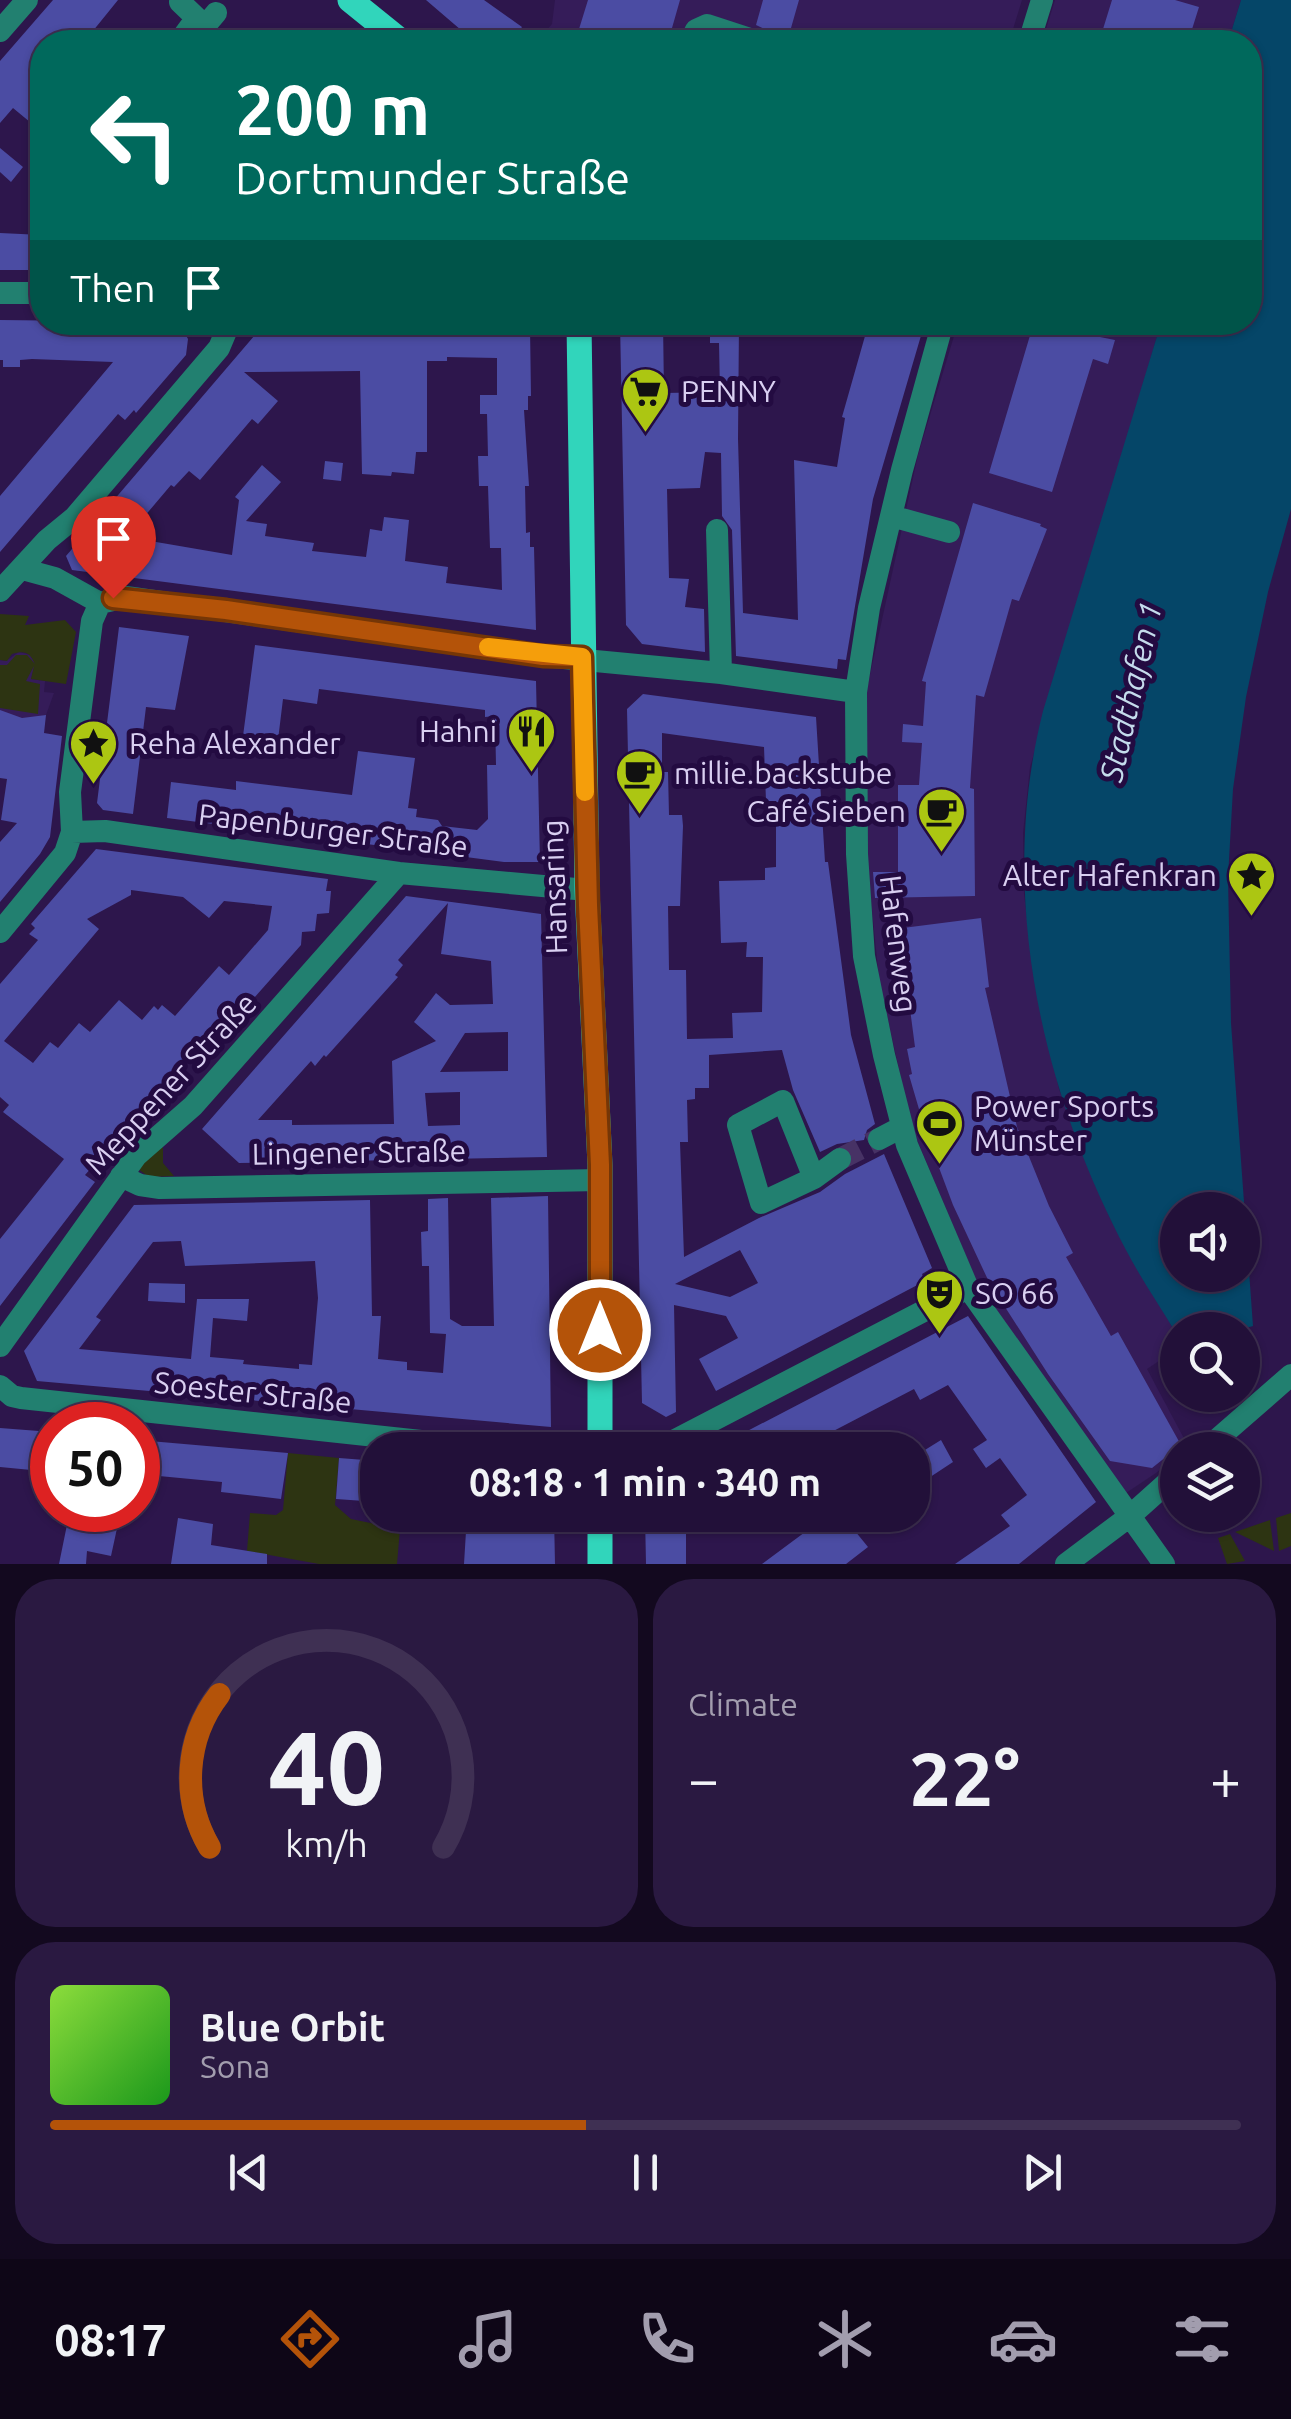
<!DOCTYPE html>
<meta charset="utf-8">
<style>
:root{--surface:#221039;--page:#2a1941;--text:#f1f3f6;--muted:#a29dae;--line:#3f3053;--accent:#b45309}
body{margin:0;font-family:Ubuntu,sans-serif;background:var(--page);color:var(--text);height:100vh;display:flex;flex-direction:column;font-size:38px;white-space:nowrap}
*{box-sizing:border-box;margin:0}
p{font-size:32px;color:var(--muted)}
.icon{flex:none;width:55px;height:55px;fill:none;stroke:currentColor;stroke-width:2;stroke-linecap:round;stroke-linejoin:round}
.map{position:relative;height:1564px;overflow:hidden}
.sheet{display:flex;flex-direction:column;gap:15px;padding:15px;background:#13091f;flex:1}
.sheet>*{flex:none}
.guide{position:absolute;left:30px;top:30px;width:1232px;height:305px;border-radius:40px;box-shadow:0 2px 8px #0004,0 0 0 2px var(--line);background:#00695c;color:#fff;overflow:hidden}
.tools{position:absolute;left:1160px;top:1192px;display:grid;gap:20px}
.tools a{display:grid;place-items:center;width:100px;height:100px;border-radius:50%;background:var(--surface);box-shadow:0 2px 8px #0004,0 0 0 2px var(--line);font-size:50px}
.speed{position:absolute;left:30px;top:1402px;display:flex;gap:20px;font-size:50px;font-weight:700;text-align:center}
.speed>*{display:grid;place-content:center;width:130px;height:130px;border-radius:50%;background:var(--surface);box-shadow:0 2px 8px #0004,0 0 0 2px var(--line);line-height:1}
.speed .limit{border:15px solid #d22;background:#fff;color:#111}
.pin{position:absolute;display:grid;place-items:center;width:85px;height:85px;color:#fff;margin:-102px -42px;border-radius:50% 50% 50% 0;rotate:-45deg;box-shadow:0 0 10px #0007}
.pin .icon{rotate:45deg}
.me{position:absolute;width:110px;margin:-55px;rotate:0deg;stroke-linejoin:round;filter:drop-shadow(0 0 8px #0008)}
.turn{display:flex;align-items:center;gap:35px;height:210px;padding:0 40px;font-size:45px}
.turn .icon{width:130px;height:130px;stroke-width:2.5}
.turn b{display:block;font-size:70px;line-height:85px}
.then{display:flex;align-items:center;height:95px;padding:0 40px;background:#0003;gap:20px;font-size:38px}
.big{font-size:75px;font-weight:700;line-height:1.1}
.sheet .tile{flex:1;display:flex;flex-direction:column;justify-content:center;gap:15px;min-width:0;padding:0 35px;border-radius:40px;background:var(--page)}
.sheet .dial{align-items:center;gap:0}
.dial svg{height:260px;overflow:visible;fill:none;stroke:var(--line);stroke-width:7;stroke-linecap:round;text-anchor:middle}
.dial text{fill:var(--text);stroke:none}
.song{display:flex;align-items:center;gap:30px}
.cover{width:120px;height:120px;border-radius:15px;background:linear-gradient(135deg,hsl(90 70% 55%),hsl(120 70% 35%))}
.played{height:10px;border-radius:5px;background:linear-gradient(90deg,var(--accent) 45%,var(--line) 45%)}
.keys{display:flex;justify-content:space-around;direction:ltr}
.heat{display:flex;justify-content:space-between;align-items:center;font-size:55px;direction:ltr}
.sheet .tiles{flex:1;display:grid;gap:15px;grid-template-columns:1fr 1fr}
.tile:last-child{grid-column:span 2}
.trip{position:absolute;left:360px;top:1432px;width:570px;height:100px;border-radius:40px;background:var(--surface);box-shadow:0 2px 8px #0004,0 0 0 2px var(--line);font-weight:700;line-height:100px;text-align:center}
.menu{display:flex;height:160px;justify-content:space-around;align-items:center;background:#0e0617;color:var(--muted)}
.menu .icon{width:70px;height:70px}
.menu .on{color:var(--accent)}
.menu b{font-size:45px;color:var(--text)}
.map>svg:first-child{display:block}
</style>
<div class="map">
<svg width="1291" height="1564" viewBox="0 0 1291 1564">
<rect width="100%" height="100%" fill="#2d164c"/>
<path fill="#351c59" d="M555,0H1022L1009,42H536L552,24Z
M1055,0H1241L1228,42H1042Z
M958,323H1161L1030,767L1023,833L1024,894L1035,982L1059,1089L1089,1170L1112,1222L1177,1335V1349L1147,1369L1188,1446L1178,1450L1177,1455L1156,1473L1123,1495L976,1280L912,1128L879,979L866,851V693L918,455Z
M19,652L31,655L35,664L31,679L45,681L44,692L54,693L46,715L0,728V660L6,661Z"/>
<path fill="#2d3412" d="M0,614L29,616L25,625L65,620L76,632L66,684L31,679L34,666L26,681L40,684L38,714L0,708V665H7L16,655H27L35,664C30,652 24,650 12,654L7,661L0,660Z
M159,1145L163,1148V1163L174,1176L149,1177L138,1169Z
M288,1453L339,1458L335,1505L351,1519L400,1529L397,1564H319L247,1551L250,1513L276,1515L283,1510Z
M1291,1513V1546L1279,1551L1276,1518Z
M1270,1520L1274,1551L1235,1532Z
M1230,1534L1245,1561L1227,1564L1218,1538Z"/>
<path fill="#054668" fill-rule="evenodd" d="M1241,0H1291V509L1268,592L1246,697L1233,789L1228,878L1231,1023L1253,1326L1239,1330H1178L1177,1335C1160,1306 1141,1279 1126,1250C1040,1087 997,891 1043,711L1161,323L1250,322V42H1228ZM1178,1210H1242V1275H1178Z"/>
<path fill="#4b4ca3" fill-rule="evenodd" d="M53,0H118L84,42H42V132L13,108L0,123V61Z
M426,0H484L522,27L518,33L529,42H475Z
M588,0H680L668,42H575Z
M763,0H799L787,42H774L769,31L756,25Z
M1112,0H1175L1199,7L1188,42H1099Z
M0,148L23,167L11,182L0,172Z
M0,233L42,235V270H0Z
M0,320L174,322L182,328L188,339L186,355L136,413L134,410L125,420L118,414L0,552V496L113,362L32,359L20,360V367H3V360H0Z
M266,322H525L530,327L531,396H528V410H524L529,486H525L526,533L530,532V547H534L536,630L72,570L66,556ZM447,357L497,358V395H480V414H487L488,456H478L479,486H488L490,548H501L502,590L446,583L448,567L405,561L409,520L384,517L382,531L370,529L366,557L312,551L314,543L265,536L267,524L246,521L281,482L262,465L235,497L239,500L232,555L127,537L171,485L174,487L189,471L200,480L252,419L258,424L278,401L244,372L360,371L362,474L391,476L392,472L414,474L416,452H427V361H447Z
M620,322H663L664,393L720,392L719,343H710V322H739L738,439L743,613L798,620L794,460L837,467L845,418L842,417L869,322H925L873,499L846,660L838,659L837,669L736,656L732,530L722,516L721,453L705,452L700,488L667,489L669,578L689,579L685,607L704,609L705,652L642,644L626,625Z
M1034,322H1105L1100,337L1115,340L1108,364L1093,359L1052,492L989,473Z
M325,461L343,463L341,481L323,479Z
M973,503L1041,524L1040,526L1047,529L1019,601L1012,599L984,697L976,695L970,788L974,789L975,896L875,898L873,872H898V785H919L922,743L902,742L903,724L923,726L926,682L922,681Z
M119,627L189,636L175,710L146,707L133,814L103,810L97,803Z
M255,645L536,681L540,862H504L167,818L171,782L236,790V781L352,795L358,751L415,758L408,808L417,809L416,817L438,820L442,826L477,830L488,819L487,765H496L495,716L485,717V710L319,689L317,704L283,699L278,740L243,736Z
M643,694L816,717L825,862H828L851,1035L875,1124L867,1130L864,1140L837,1144L820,1152L793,1090L782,1050L709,1055V1088H695V1099L687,1100L688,1142H680L684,1257L759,1218L820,1192L845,1174L884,1154L932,1268L922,1274L925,1281L716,1391L699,1359L738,1338L726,1316L674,1305L676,1412L666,1417L642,1403L627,709ZM662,733L764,747L766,801H776V867L765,868V880L719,881L721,943L747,942L746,957H763L762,1012L732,1013L733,1038L687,1039L686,970H669L668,906H680L683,826L682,815H669L668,772H662ZM740,1250L758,1283L730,1297L675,1284Z
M0,710L22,718L46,715L44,733L62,736L50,837L40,854L0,902V842L17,823L1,820L7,779L0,778Z
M96,849L328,879L326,891H331L329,913L317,914L315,931L302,932L301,945L254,998L245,1007L238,1001L85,1175L95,1182L0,1306V1239L64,1159L3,1112L9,1105L0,1097V984L38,940L29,934L35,928L31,924ZM131,890L183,897L209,918L224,901L272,906L268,930L229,975L219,966L175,1016L162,1005L158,1010L154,1006L142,1020L119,1000L90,1032L79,1023L58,1048L50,1042L33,1063L4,1041L99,929L87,919L131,895Z
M406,896L541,914L547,1157L239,1163L202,1129ZM448,903L441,954L491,961L493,1004L450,1005L436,993L414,1022L436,1041L392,1061L394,1124L292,1125V1120H258L311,1061L315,1066L324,1055L326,1057L398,977L395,975L403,965L398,960ZM508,1032V1071L440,1072L465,1033ZM460,1092V1125L428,1126L425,1093Z
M981,918L989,987L985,988L1017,1127L1049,1206L1073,1253L1066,1257L1111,1336L1118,1332L1181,1445L1152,1468L1110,1461L1048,1374L989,1282L953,1205L926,1133L909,1075L912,1074L907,1049L915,1047L902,948H897L895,929Z
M548,1196L551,1427L37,1381L24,1351L134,1205L370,1200L372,1316H381L378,1359L407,1362V1370L443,1373L446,1334L430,1333L429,1266H422L421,1232L428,1231V1199L448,1198L450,1319L462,1326H494L491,1198ZM181,1241L185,1266L315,1261L318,1298L312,1365L299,1364V1369L243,1364L244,1360L210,1357L213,1318L247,1321L249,1299H197L191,1359L79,1349L101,1320L96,1317L153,1242Z
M149,1283L185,1284V1303L148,1301Z
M968,1316L1096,1502L1019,1564H955L1010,1526L1001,1515L1027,1495L1000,1458L986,1468L973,1449L987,1440L948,1385L920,1400L914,1389L797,1450H711Z
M0,1428L52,1432V1472L0,1467Z
M138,1440L288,1453L281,1499L221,1492L222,1482L138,1474Z
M941,1440L953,1462L912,1489V1458Z
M339,1458L378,1461V1502L336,1499Z
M70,1510H121L111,1556L87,1551L86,1564H59Z
M467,1515H554L555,1564H464Z
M645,1515H681V1532H686V1564H646Z
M828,1515H842L868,1547L846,1564H762Z
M178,1518L213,1524L211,1545L267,1554V1564H171Z"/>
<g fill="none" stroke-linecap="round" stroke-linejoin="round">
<path stroke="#473265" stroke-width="22" stroke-dasharray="22 11" stroke-linecap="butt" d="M840,1159L879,1139"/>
<path stroke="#228070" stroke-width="22" d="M180,2L205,26L216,13
M0,31L27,0
M179,42L190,27L207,42
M690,42L696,30L707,25L759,42
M1029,42L1042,0
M0,293H42
M943,322L902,470L869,608L856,692L857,854L864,956L884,1055L907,1145L968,1288L1164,1564
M891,516L949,532
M717,530L721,673
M22,569L55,578L100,603L126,597L543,656L721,673L856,692
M0,591L47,540L75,517L219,348L230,322
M72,832L105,831L399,873L587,890
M0,932L65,853L72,832L70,792L92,621L100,603
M879,1139L902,1127
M121,1176L140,1185L160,1188L600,1180
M814,1178L783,1101L738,1125L761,1203L814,1178L840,1159
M0,1346L136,1156L193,1106L399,873
M0,1386L12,1396L21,1398L505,1450
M656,1450L968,1288
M1205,1450L1291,1375
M1066,1564L1130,1516L1178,1473"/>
<path stroke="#31d5bb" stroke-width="25" d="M350,0L402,42
M579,322L587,890L600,1165V1450
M600,1515V1564"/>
</g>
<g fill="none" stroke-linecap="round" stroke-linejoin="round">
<defs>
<path id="route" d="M113,598L226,610L543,656L582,657L588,905L600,1165V1330"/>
</defs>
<use href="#route" stroke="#753606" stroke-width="25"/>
<use href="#route" stroke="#b45309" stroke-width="18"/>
<path stroke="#f59e0b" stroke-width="18" d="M488,647L582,657L585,792"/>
</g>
<defs>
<symbol id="supermarket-pin" viewBox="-11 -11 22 30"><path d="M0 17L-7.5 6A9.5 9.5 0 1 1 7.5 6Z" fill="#acc612" stroke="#230b41"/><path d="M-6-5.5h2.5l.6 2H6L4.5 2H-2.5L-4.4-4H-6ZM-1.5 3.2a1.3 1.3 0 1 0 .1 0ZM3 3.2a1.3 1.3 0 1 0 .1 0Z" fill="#111"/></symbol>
<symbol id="restaurant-pin" viewBox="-11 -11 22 30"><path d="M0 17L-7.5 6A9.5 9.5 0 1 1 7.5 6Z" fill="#acc612" stroke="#230b41"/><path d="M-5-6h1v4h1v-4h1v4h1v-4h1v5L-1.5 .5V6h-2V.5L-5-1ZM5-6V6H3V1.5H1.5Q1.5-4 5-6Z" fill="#111"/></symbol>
<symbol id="sight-pin" viewBox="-11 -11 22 30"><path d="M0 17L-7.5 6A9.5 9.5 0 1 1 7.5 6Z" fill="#acc612" stroke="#230b41"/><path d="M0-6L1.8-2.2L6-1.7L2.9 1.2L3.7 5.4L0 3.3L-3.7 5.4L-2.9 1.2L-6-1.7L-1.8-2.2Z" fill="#111"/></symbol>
<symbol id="cafe-pin" viewBox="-11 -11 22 30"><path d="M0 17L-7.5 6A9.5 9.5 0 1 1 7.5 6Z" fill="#acc612" stroke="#230b41"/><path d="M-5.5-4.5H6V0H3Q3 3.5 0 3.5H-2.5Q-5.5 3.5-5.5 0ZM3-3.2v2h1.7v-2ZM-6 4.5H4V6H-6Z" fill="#111"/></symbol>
<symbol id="stadium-pin" viewBox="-11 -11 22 30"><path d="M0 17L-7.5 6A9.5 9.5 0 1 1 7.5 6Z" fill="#acc612" stroke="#230b41"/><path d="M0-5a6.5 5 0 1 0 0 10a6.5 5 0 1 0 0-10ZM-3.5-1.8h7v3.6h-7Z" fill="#111"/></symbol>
<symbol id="theatre-pin" viewBox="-11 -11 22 30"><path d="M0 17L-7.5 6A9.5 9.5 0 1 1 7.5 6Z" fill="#acc612" stroke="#230b41"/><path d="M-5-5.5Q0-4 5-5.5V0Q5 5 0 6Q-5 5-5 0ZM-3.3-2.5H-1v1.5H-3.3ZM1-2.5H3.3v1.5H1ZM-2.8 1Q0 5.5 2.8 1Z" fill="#111"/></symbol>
</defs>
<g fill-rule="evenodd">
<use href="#supermarket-pin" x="618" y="364" width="55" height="75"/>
<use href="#restaurant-pin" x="504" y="704" width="55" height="75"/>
<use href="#sight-pin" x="66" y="716" width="55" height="75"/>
<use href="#cafe-pin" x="612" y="746" width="55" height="75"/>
<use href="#cafe-pin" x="914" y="784" width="55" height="75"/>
<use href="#sight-pin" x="1224" y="848" width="55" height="75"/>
<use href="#stadium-pin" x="912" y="1096" width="55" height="75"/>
<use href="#theatre-pin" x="912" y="1266" width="55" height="75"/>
</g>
<g text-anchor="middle" stroke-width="10" stroke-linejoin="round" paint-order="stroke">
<g font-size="30" fill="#d9cff1" stroke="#230b41" text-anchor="start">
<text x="681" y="402">PENNY</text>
<text x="497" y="742" text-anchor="end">Hahni</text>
<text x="129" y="754">Reha Alexander</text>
<text x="674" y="784">millie.backstube</text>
<text x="906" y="822" text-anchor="end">Café Sieben</text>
<text x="1217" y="886" text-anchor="end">Alter Hafenkran</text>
<text x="974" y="1117">Power Sports<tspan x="974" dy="34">Münster</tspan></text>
<text x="975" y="1304">SO 66</text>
</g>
<g font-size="30" fill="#d9cff1" stroke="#230b41">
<text transform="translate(333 831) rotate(7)" y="10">Papenburger Straße</text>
<text transform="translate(555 887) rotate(-92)" y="10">Hansaring</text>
<text transform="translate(898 944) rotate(83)" y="10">Hafenweg</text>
<text transform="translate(171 1084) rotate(-47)" y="10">Meppener Straße</text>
<text transform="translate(359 1153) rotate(-1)" y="10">Lingener Straße</text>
<text transform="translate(253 1393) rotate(6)" y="10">Soester Straße</text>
</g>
<g font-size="32" font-style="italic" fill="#c5dcec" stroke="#230b41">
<text transform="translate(1131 692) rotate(-77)" y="11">Stadthafen 1</text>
</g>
</g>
</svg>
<div class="tools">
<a><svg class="icon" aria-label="sound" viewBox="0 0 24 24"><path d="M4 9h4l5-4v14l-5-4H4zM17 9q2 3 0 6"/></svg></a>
<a><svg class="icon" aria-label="search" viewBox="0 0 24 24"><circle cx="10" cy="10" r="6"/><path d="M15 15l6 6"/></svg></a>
<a><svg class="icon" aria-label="layers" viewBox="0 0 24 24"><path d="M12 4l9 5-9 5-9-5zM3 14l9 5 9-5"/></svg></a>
</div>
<div class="speed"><div class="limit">50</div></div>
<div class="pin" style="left:113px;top:598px;background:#d93025"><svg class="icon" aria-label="arrive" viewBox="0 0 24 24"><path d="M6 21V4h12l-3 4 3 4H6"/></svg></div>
<svg class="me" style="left:600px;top:1330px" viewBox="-20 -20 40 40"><circle r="17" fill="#b45309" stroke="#fff" stroke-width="3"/><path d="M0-11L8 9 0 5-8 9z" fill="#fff"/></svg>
<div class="trip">08:18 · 1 min · 340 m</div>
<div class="guide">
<div class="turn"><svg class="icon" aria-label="left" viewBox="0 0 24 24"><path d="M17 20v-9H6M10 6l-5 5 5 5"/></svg><div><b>200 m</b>Dortmunder Straße</div></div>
<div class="then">Then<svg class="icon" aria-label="arrive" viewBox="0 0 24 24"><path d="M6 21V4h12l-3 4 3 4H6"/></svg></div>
</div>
</div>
<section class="sheet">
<div class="tiles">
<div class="tile dial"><svg viewBox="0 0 100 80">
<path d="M14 69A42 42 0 1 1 86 69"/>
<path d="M14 69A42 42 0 0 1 17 22" stroke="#b45309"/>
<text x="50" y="56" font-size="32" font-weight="700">40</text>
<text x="50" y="72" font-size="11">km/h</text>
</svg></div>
<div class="tile"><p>Climate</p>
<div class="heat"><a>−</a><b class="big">22°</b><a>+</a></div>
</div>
<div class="tile">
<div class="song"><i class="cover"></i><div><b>Blue Orbit</b><p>Sona</p></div></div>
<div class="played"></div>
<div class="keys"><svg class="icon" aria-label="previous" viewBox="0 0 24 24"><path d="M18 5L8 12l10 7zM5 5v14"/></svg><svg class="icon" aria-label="pause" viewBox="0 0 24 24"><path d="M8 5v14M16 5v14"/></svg><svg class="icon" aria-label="next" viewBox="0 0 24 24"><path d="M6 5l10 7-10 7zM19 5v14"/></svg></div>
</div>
</div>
</section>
<nav class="menu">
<b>08:17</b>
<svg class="icon on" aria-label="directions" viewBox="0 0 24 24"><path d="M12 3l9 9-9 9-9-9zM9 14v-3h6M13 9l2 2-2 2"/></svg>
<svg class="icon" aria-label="music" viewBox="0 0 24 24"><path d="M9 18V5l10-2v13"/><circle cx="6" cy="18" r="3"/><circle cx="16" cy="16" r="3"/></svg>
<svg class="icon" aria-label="phone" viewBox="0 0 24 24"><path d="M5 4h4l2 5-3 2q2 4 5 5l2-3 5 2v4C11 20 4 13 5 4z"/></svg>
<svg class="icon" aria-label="climate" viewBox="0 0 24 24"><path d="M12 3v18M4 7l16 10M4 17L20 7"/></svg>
<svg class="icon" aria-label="car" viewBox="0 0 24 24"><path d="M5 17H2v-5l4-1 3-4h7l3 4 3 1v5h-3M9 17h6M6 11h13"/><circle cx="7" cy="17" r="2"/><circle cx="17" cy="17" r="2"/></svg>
<svg class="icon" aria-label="filters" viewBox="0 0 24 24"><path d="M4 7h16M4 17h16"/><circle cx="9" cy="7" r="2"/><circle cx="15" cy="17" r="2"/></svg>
</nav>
